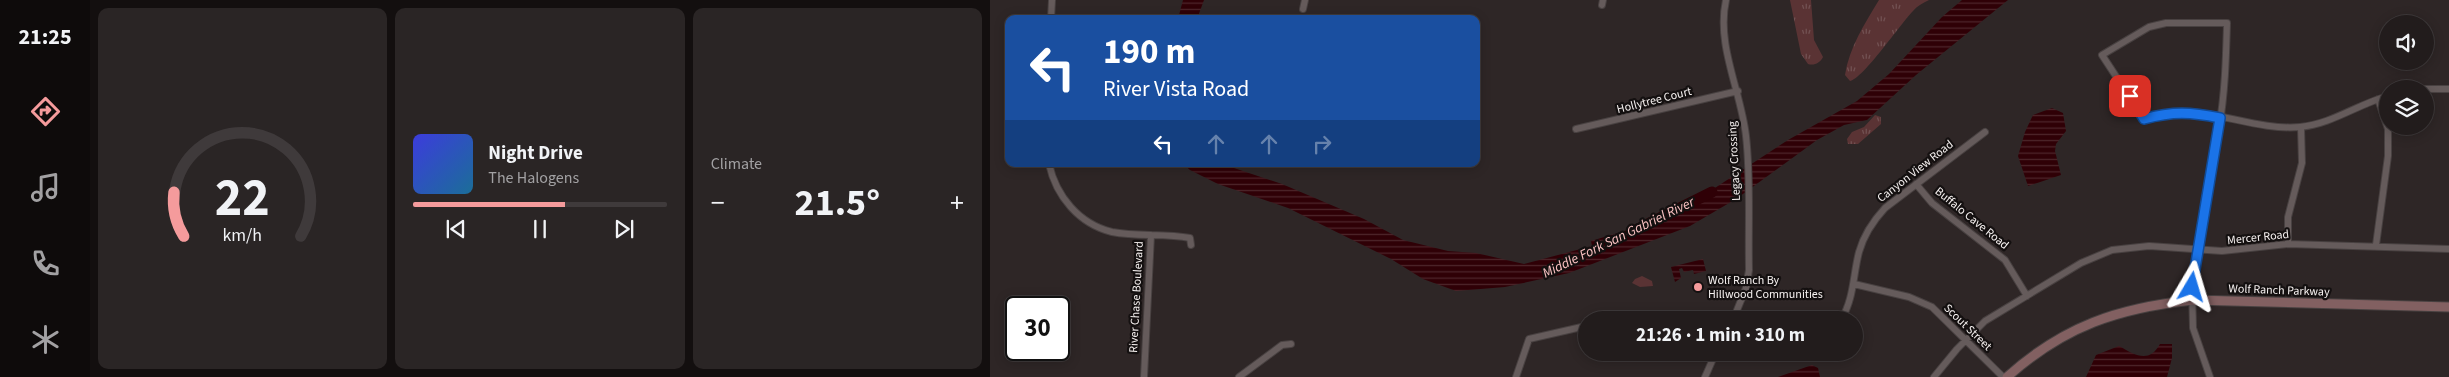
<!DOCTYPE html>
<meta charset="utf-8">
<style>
:root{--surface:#221c1c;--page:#2a2525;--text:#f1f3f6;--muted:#a2a1a3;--line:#3f3a3b;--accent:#f59b9c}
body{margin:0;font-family:"Source Sans 3",sans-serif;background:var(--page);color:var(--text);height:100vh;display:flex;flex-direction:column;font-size:19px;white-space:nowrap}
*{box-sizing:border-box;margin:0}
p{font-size:16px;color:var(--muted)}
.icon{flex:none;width:28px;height:28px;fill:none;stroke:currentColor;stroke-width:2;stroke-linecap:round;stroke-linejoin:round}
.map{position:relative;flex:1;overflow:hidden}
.panel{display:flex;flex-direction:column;gap:8px;padding:8px;background:#130f0f;width:900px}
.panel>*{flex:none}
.guide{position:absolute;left:15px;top:15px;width:475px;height:152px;border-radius:10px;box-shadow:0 2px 12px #0003,0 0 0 1px var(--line);background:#1a4fa0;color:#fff;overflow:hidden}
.fabs{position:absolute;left:1389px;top:15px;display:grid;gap:10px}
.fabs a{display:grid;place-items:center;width:55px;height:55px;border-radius:50%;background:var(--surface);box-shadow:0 2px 12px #0003,0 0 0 1px var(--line);font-size:25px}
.speed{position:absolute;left:15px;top:296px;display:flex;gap:10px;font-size:25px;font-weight:700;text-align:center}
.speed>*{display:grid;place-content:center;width:65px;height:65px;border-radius:50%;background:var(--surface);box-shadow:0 2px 12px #0003,0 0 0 1px var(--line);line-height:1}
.speed .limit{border:2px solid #111;border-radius:8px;background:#fff;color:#111}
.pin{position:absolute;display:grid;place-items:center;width:42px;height:42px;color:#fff;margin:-21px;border-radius:10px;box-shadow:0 2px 8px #0006}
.me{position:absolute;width:55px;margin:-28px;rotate:7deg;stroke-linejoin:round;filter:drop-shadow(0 0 4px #0008)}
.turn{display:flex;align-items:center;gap:18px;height:105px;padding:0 15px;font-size:22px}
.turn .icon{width:65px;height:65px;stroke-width:2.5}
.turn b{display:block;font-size:35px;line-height:42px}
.lanes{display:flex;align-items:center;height:48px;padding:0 15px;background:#0003;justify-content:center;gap:25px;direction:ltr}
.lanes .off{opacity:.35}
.big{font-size:38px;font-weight:700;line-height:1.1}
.panel .tile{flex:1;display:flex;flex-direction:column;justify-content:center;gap:8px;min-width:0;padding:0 18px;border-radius:10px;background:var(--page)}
.panel .dial{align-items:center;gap:0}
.dial svg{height:130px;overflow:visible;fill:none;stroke:var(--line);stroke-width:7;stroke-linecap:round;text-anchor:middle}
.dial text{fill:var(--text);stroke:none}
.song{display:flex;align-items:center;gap:15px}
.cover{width:60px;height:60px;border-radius:8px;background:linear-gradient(135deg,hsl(240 70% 55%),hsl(200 70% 35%))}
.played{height:5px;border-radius:2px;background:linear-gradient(90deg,var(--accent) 60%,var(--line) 60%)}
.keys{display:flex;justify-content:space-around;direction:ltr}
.heat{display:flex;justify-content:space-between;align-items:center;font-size:28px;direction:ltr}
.panel .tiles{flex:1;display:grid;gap:8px;grid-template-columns:repeat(3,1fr)}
.trip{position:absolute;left:588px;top:311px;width:285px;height:50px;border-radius:25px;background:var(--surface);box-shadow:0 2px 12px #0003,0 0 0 1px var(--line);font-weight:700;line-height:50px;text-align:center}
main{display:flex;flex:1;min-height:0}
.dock{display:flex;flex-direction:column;width:90px;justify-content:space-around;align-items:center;background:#0e0b0b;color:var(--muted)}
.dock .icon{width:35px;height:35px}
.dock .active{color:var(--accent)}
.dock b{font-size:22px;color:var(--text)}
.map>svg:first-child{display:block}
</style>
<main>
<nav class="dock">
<b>21:25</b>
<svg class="icon active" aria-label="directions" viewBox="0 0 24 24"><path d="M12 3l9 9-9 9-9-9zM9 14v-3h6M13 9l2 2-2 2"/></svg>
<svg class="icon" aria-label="music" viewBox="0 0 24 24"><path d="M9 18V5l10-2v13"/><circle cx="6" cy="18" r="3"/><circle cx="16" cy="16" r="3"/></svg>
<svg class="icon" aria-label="phone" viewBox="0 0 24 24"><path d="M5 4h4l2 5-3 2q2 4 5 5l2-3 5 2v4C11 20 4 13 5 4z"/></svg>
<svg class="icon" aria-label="climate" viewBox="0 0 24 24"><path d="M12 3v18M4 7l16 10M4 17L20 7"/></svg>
</nav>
<section class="panel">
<div class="tiles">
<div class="tile dial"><svg viewBox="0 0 100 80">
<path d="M14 69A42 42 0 1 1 86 69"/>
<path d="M14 69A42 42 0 0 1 8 42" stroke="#f59b9c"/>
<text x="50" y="56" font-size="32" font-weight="700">22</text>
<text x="50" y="72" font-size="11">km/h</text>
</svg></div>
<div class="tile">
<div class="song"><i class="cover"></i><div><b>Night Drive</b><p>The Halogens</p></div></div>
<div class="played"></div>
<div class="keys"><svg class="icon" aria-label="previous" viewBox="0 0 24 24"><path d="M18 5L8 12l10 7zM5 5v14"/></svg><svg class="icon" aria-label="pause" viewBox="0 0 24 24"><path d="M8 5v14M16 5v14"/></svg><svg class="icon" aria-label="next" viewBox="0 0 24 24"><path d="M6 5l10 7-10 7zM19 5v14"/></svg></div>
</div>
<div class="tile"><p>Climate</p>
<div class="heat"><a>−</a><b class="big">21.5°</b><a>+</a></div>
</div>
</div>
</section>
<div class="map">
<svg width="1459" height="377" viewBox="0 0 1459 377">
<defs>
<pattern id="grass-tufts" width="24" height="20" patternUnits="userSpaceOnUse" patternTransform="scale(1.25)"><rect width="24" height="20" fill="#5a3334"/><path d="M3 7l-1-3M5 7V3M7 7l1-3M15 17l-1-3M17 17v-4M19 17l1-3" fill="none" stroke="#725152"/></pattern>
<pattern id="water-rules" width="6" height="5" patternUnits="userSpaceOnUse" patternTransform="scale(1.25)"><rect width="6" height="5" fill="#2f0006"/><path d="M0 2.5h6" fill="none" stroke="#4e262b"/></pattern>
</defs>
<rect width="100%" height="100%" fill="#2e2626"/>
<path fill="url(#grass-tufts)" d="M800,0H821L824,40L833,57C830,63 824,66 818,64L811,54Z
M889,0H939C933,3 927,6 923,11C911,23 873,79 860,81L855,75C859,48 875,23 889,0Z
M885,115L891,117V124L868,144H858L857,139L862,132L874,127Z"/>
<path fill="#5a3334" d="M652,276L662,281L663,286L650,287L642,283L645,279Z"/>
<path fill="url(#water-rules)" d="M193,0H214L207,19H188Z
M972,0H1018L926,75L877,120L854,125L827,140L746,199L700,226L579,273L515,287L466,291L433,279L401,259L298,208L228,184L200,170L193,164H232L292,184L374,219L413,240L458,251L486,253L534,264L602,246L601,241L664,222L699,205L798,140L867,101L899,74L952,17Z
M1062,108L1073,113L1076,131L1066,144L1065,151L1071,175L1038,186L1028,156L1035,132L1043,115Z
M713,259L716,271L704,274L703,270L694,272L692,268L689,269L691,278L685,282L681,267Z
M1170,344H1182V358L1177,377H1096L1106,355L1129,346C1145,355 1159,364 1170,344Z
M822,365L828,368L830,377H788Z"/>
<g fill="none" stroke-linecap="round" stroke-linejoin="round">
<path stroke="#2f0006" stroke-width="11" d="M644,231L722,192"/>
<defs>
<path id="street" d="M736,0C726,45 751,91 756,136C761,180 758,226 759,270L756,288L743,320
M612,5L613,0
M313,9L315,0
M61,19L62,0
M1435,89H1459
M586,129L748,91
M59,164C66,196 89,224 122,232C148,237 174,233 200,238L201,245
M926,184L942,203L1015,260L1037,296
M1298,244V217L1312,163L1311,127
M1386,245L1398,156V129L1388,99
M864,284L919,297L942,307L1013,377
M616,320C639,314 665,312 687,320
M851,320C864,299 863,275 869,252C874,234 883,221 895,208L995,132
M759,352L783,357L808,352
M154,377L161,235
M249,377L292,345L301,344
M526,377L539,339L596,326
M715,377L726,352
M944,377L967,349L995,321L1091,263L1122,250L1159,246L1232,251L1298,244L1459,249
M1220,377L1203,328L1202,287L1229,128C1235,93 1236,59 1237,23H1176L1159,27L1112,55L1154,119C1161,117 1169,114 1176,113C1218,106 1265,131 1310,127C1342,124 1368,104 1398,96"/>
<path id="secondary" d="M1017,377C1074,326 1128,308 1203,300L1459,307"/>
</defs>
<use href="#street" stroke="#484141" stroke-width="8"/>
<use href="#secondary" stroke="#484141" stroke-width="11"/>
<use href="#street" stroke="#655b5b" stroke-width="6"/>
<use href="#secondary" stroke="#826061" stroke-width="9"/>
</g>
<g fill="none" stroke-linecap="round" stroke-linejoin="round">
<defs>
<path id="route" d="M1140,96L1154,119C1183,111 1201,112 1230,118L1202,287"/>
</defs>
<use href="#route" stroke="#114b97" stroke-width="12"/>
<use href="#route" stroke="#1a73e8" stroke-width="9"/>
</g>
<circle fill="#f59b9c" stroke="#141010" stroke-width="2" cx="708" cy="287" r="5"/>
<g text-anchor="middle" stroke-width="4.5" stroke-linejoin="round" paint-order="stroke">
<g font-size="12" fill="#f7f2f1" stroke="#141010">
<text transform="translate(664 100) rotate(-14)" y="4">Hollytree Court</text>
<text transform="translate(744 161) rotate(-93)" y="4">Legacy Crossing</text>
<text transform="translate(925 171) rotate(-38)" y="4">Canyon View Road</text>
<text transform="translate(982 218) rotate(39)" y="4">Buffalo Cave Road</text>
<text transform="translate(1268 237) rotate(-6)" y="4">Mercer Road</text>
<text transform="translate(1289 290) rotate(2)" y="4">Wolf Ranch Parkway</text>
<text transform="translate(146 297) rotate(-87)" y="4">River Chase Boulevard</text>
<text transform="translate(978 327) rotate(44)" y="4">Scout Street</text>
</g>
<g font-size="12" fill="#f7f2f1" stroke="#141010" text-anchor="start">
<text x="718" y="284">Wolf Ranch By<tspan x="718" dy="14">Hillwood Communities</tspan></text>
</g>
<g font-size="14" font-style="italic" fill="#fcc3c3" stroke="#141010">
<text transform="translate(628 237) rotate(-26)" y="5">Middle Fork San Gabriel River</text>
</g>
</g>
</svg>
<div class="fabs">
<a><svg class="icon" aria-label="sound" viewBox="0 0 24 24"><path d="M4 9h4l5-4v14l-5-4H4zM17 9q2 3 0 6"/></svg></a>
<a><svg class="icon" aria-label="layers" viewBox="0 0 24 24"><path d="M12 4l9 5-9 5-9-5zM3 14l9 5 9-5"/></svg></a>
</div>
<div class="speed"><div class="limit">30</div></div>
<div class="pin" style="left:1140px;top:96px;background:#d93025"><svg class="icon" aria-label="arrive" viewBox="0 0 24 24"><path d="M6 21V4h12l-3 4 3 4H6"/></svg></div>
<svg class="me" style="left:1202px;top:287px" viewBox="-20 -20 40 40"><path d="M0-17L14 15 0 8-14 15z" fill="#1a73e8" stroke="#fff" stroke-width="4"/></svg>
<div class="trip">21:26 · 1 min · 310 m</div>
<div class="guide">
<div class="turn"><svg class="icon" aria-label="left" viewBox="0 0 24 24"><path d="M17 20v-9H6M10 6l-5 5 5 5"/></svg><div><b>190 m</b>River Vista Road</div></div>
<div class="lanes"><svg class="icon" aria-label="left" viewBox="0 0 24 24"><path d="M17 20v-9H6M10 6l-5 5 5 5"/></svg><svg class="icon off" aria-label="ahead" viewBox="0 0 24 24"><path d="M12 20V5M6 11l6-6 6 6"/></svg><svg class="icon off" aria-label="ahead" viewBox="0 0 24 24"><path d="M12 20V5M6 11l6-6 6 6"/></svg><svg class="icon off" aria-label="right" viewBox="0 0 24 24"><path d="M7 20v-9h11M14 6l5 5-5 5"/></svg></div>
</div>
</div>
</main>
